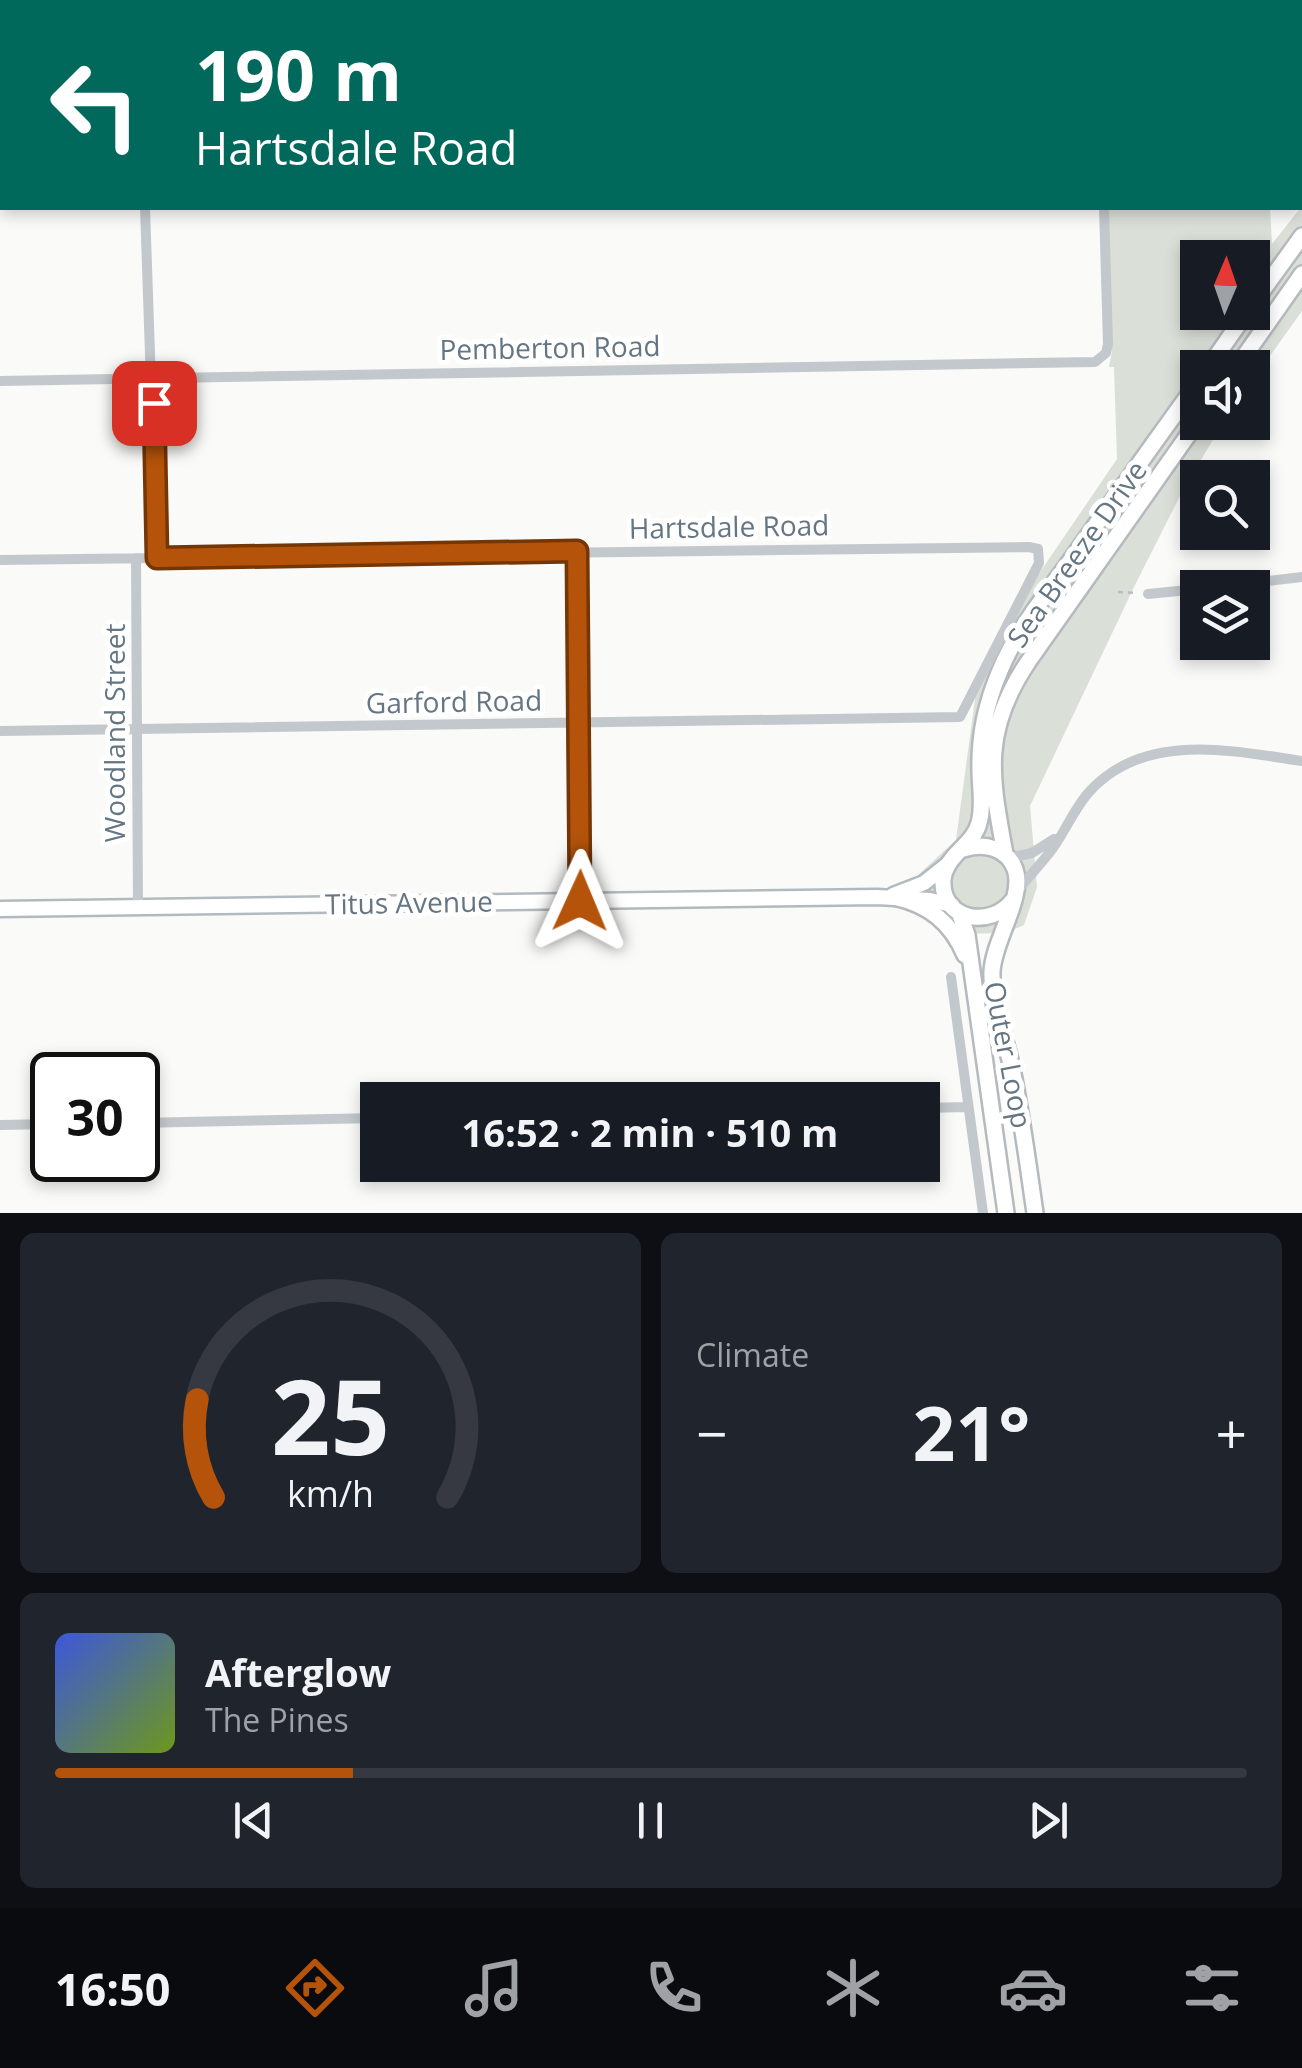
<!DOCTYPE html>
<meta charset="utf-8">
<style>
:root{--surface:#171b24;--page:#20242c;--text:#f1f3f6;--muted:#9ea1a6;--line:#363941;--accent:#b45309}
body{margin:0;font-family:"Open Sans",sans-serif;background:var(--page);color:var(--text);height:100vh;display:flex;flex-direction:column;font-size:38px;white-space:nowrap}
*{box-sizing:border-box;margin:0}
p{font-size:32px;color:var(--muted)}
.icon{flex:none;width:55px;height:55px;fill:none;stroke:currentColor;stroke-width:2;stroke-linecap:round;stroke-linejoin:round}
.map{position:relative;height:1213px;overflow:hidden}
.drawer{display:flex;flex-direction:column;gap:20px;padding:20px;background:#0d0f14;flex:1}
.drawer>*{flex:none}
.banner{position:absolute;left:0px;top:0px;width:1302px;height:210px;box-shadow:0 5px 15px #0003;background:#00695c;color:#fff;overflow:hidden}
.needle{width:65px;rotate:2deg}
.buttons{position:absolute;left:1180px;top:240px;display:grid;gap:20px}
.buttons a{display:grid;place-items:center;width:90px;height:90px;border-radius:0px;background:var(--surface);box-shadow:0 5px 15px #0003;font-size:50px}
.speed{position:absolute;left:30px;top:1052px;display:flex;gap:20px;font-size:50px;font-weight:700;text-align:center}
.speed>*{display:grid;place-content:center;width:130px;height:130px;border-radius:50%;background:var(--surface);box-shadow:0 5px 15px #0003;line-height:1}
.speed .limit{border:5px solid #111;border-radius:15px;background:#fff;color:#111}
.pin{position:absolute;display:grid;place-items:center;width:85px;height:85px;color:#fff;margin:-42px;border-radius:20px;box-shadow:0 5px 15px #0006}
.me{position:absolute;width:110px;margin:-55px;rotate:1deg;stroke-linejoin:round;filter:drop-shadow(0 0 8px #0008)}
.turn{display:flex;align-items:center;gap:35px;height:210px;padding:0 30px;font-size:45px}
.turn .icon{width:130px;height:130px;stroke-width:2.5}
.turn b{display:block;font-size:70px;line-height:85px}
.big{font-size:75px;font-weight:700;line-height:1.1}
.drawer .tile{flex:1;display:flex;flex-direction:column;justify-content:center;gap:15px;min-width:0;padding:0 35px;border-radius:15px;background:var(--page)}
.drawer .dial{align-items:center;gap:0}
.dial svg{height:260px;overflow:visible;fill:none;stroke:var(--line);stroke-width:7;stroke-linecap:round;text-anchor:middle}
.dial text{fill:var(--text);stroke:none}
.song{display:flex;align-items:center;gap:30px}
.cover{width:120px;height:120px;border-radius:15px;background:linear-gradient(135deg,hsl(230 70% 55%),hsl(80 70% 35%))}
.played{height:10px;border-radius:5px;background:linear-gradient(90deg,var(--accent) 25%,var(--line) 25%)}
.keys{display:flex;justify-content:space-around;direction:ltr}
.heat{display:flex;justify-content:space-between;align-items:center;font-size:55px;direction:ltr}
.drawer .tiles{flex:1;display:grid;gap:20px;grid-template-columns:1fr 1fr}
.tile:last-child{grid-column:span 2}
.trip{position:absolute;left:360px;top:1082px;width:580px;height:100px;border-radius:0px;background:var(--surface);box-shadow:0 5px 15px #0003;font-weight:700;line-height:100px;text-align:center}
.menu{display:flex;height:160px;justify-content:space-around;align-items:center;background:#090b0e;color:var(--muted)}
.menu .icon{width:70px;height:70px}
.menu .current{color:var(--accent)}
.menu b{font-size:45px;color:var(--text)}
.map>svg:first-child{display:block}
</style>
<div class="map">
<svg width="1302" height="1213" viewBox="0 0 1302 1213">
<rect width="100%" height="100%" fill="#fafaf8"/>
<path fill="#dadfd7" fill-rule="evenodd" d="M1302,206V311L1253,380L1252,368H1198V422L1223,423L1183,490L1134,587L1030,806L1037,887L1024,925C1003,937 942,939 929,913C923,903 921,887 918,875L956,840L975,699L1036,578L1117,459L1114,367H1109L1112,351L1108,208H1270L1272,244ZM1198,258H1252V312H1198Z"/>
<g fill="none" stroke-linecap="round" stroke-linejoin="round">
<defs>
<path id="secondary" d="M893,895L924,883L948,864
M0,909L877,897L930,900L952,905"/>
<path id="primary" d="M1252,305L1302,236
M1208,368L1247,312
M1236,368L1302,274
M964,849C984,842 1007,848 1015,869C1025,897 993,941 992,972C991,1004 1006,1038 1012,1069C1022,1117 1028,1165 1035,1213
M1005,854C991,777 981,732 1028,662L1198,421
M894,897C929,905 951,922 965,955
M1013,900C991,929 941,921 943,880C945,855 973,846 979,823C984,806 980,788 980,770C979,736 986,704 999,673C1016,630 1047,594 1073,557C1114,499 1156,440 1198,382
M959,912L967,935L1006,1213"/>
</defs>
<use href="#secondary" stroke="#b3babf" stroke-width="19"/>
<use href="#primary" stroke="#b5babe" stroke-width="20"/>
<path stroke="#bbbfc2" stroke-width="2.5" stroke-dasharray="5 5" stroke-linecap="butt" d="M1118,592L1136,593"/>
<path stroke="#c3c8cc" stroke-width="10" d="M1096,2L1199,0
M0,28H2
M0,203H2
M145,208L157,558
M0,381L1095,362L1106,353L1108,344L1104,208
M577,551L581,901
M136,558L138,907
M0,560L1029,547L1038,549L1039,563L960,717L0,731
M1209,588L1302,577
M1148,594L1198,589
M1008,858L1032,853L1054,839
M1018,890C1029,876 1042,863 1053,848C1066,830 1075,807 1090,791C1145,731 1233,751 1302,761
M951,977L983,1213
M922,1108L968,1107
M138,1123L378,1118
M0,1125L52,1124"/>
<use href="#secondary" stroke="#fff" stroke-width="14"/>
<use href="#primary" stroke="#fff" stroke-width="15"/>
</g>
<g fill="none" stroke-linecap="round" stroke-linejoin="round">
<defs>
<path id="route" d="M154,403L157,558L577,551L580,901"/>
</defs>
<use href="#route" stroke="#753606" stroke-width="25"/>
<use href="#route" stroke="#b45309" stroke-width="18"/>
</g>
<g text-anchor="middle" stroke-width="10" stroke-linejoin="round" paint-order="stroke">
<g font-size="28" fill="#657683" stroke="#fff">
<text transform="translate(550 348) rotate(-1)" y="10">Pemberton Road</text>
<text transform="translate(729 527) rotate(-1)" y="10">Hartsdale Road</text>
<text transform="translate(1077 554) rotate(-55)" y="10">Sea Breeze Drive</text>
<text transform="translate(454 702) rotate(-1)" y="10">Garford Road</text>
<text transform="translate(115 733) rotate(-90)" y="10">Woodland Street</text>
<text transform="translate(409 903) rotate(-1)" y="10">Titus Avenue</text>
<text transform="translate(1008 1055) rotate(79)" y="10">Outer Loop</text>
</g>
</g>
</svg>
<div class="buttons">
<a><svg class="needle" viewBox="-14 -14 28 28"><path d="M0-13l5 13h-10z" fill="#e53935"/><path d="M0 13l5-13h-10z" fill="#9ea1a6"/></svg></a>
<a><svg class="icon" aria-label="sound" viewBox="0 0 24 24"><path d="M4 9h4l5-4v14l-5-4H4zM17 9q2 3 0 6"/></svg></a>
<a><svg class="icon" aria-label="search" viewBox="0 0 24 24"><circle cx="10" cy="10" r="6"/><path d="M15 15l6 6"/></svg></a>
<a><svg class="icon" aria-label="layers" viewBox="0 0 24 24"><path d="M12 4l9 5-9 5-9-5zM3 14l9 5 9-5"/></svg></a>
</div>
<div class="speed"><div class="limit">30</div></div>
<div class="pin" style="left:154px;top:403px;background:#d93025"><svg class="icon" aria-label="arrive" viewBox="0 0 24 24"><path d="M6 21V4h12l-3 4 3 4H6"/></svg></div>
<svg class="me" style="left:580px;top:901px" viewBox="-20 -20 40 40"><path d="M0-17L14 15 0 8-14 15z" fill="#b45309" stroke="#fff" stroke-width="4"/></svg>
<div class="trip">16:52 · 2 min · 510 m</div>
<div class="banner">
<div class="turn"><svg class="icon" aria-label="left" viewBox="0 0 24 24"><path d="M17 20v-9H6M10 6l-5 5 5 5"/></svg><div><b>190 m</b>Hartsdale Road</div></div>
</div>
</div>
<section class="drawer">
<div class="tiles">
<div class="tile dial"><svg viewBox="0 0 100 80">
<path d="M14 69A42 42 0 1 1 86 69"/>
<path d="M14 69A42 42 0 0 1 9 39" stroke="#b45309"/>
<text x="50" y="56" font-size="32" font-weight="700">25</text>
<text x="50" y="72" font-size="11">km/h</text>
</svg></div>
<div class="tile"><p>Climate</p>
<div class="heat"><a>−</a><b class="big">21°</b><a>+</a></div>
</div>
<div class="tile">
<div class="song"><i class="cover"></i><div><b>Afterglow</b><p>The Pines</p></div></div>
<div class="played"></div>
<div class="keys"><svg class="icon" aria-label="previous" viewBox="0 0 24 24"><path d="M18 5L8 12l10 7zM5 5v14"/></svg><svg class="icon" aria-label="pause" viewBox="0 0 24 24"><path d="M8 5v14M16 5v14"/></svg><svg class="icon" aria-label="next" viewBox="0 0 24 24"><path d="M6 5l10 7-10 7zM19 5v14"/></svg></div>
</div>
</div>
</section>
<nav class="menu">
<b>16:50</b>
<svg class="icon current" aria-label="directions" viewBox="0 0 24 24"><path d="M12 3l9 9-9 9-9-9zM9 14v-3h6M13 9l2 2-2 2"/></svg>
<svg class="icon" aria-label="music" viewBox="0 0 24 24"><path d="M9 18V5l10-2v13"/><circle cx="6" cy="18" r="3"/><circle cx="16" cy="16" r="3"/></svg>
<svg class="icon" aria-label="phone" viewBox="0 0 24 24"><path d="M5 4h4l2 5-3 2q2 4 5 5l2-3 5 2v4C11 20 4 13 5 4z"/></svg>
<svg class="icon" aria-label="climate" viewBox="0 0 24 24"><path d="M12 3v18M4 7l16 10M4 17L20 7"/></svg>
<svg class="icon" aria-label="car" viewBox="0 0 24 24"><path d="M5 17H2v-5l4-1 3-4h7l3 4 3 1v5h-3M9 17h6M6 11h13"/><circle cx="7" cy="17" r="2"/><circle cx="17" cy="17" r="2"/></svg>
<svg class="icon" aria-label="filters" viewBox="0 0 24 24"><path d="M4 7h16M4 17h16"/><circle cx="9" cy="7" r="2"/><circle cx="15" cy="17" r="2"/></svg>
</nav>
